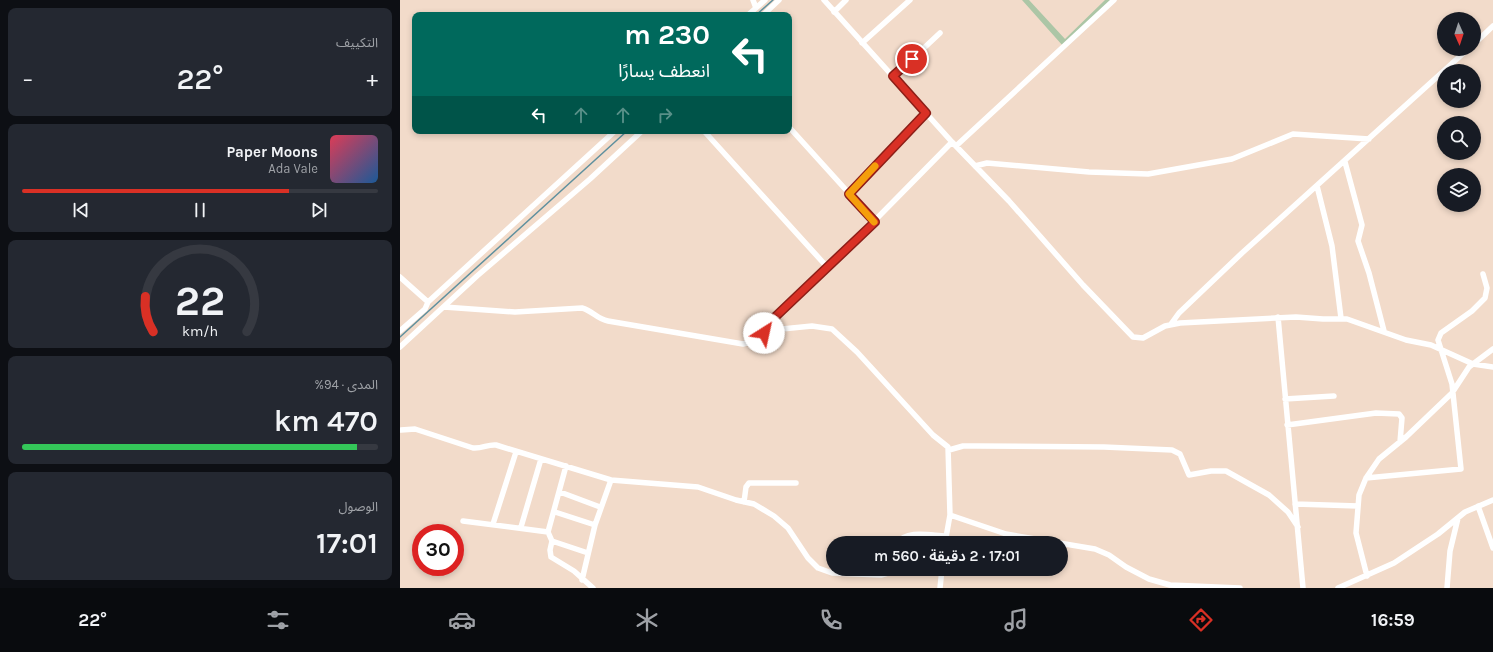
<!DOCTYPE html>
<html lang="ar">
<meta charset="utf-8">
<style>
:root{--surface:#171b24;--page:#242831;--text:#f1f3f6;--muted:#9ea1a6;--line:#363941;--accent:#d93025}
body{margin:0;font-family:Karla,"Noto Sans Arabic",sans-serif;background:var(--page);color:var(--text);direction:rtl;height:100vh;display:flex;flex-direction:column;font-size:15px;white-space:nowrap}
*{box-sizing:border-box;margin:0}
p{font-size:13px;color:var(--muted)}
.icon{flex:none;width:22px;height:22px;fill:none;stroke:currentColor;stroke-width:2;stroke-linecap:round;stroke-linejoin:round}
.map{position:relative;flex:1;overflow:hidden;direction:ltr}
.panel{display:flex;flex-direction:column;gap:8px;padding:8px;background:#0d0f14;width:400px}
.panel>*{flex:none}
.guide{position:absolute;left:12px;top:12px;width:380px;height:122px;border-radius:8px;box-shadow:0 2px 6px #0003;direction:rtl;background:#00695c;color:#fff;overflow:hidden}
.needle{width:26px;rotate:177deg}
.tools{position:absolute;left:1037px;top:12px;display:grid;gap:8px}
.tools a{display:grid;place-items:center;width:44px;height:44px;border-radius:50%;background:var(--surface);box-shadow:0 2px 6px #0003;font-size:20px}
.speed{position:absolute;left:12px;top:524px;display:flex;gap:8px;font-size:20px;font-weight:700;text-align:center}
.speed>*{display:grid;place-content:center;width:52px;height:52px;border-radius:50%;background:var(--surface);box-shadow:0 2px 6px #0003;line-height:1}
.speed .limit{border:6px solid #d22;background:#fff;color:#111}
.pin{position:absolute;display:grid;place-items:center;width:34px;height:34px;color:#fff;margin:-17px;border:2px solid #fff;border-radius:50%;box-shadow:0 1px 4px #0007}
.me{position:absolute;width:44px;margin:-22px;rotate:35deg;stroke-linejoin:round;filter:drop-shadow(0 0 3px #0008)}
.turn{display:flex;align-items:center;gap:14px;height:84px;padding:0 16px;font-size:18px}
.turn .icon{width:52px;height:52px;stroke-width:2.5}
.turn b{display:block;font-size:28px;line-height:34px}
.lanes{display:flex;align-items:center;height:38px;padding:0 16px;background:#0003;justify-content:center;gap:20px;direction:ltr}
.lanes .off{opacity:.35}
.big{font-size:30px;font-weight:600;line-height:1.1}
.panel .widget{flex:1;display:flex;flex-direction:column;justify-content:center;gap:6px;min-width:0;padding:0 14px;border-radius:8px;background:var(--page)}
.panel .dial{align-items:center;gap:0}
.dial svg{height:104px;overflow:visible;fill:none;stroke:var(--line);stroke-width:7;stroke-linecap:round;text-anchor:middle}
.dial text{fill:var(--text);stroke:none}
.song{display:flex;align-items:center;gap:12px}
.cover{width:48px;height:48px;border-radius:6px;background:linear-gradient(135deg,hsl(350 70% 55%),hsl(210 70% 35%))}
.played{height:4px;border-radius:2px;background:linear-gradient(90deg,var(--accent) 75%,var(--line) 75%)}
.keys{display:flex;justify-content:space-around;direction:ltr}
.heat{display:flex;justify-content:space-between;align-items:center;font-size:22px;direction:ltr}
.charge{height:6px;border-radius:3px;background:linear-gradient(90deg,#34c759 94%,var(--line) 0)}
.trip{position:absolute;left:426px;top:536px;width:242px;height:40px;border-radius:20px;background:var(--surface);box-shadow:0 2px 6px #0003;font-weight:600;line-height:40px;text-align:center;direction:rtl}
.dock{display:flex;height:64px;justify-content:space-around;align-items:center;background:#090b0e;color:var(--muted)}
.dock .icon{width:28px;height:28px}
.dock .current{color:var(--accent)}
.dock b{font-size:18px;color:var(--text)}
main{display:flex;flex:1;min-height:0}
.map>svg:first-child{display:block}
</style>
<main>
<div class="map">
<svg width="1093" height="588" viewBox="0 0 1093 588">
<rect width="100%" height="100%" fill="#f2dbca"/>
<path fill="#acc6a6" d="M622,0H629L665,39L705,0H713L663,46Z"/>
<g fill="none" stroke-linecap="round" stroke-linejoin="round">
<path stroke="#5f909e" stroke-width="1.5" d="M356,15L373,0
M0,337L227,131"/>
<path stroke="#fff" stroke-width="5.5" d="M353,0L356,8
M424,0L552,142L609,201L683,285L733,337L743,338L765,326L780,323L896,317L923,319H947L1006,340L1031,345L1073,364L1093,367
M434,12L446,0
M348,15L365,0
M363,15L379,0
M462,43L510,0
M1074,44L1093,26
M493,77L540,33
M389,127L475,222
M304,131L428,268
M556,146L714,0
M945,162L962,225L958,241L969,273L984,331
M575,166L587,163L689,172L748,174L832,159L893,134L969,139
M917,186L932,246L941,318
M449,194L526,113
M0,277L28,302
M44,307L115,312L182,308C193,311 197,319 208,321L343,344L350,342L364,333L382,329L412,326L432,329L457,352L533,435L548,447L550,515L545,543
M878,317L903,588
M771,324L779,313L842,253L1068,49
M0,331L25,309L28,302L215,131
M364,333L374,319L428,268L552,142
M0,347L77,276L190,179L242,131
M885,399L934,396
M887,425L976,413L999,414L1002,418L1000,442
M1,430L15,429L73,448C82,449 88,444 96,445L211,480L298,487L336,500L354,504L374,516L388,528L408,558L418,568L432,573L481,575L488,573L490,569
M549,450L563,446H576L704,447L772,450L780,454L789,475L811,471H826L869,495L888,512L898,527
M966,478L1061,469L1052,384L1038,340L1041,333L1072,311L1085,298L1087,288L1083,274
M160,492L200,507
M344,502L346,487L349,483H396
M895,504L958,506
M1078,506L1093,548
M155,512L195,525
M550,515L606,534L695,549L709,555L726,567L749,579L770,585L840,588
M63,521L148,532L152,541L150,550L151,557L174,571L193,588
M93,524L116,452
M121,527L141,459
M148,532L166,466
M152,541L188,553
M498,543C506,529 533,536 546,536
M967,576L956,533L959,495L966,478L979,459L1006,437L1052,393L1069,367L1093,349
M182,580L195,525L211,480
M540,588L542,569
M938,588L994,563L1038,534L1065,512L1093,500
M1047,588L1050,551L1058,518"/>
</g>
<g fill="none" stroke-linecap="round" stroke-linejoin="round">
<defs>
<path id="route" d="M364,333L374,318L475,222L449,194L526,113L493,76L512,59"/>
</defs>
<use href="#route" stroke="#8d1f18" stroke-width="10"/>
<use href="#route" stroke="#d93025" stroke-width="7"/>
<path stroke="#f59e0b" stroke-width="7" d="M474,222L449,194L475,166"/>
</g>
</svg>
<div class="tools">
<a><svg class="needle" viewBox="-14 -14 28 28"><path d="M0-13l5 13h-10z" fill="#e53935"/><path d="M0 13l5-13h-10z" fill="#9ea1a6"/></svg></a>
<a><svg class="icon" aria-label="sound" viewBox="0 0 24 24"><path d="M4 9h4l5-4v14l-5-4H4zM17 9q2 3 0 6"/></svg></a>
<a><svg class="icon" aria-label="search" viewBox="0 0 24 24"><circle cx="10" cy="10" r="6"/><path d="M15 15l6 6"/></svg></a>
<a><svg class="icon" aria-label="layers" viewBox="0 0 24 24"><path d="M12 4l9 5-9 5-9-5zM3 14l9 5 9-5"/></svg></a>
</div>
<div class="speed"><div class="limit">30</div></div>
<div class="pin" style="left:512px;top:59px;background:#d93025"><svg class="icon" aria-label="arrive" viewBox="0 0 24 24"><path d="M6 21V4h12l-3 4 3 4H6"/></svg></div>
<svg class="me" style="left:364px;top:333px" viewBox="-20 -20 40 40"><circle r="19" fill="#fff"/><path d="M0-13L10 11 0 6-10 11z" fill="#d93025"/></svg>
<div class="trip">17:01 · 2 دقيقة · 560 m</div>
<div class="guide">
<div class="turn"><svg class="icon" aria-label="left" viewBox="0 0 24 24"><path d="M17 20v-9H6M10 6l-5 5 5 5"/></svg><div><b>230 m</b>انعطف يسارًا</div></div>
<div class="lanes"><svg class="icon" aria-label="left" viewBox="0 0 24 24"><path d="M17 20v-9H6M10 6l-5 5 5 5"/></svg><svg class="icon off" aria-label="ahead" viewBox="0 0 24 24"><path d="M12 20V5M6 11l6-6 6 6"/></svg><svg class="icon off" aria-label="ahead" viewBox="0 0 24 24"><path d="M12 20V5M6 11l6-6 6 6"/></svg><svg class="icon off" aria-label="right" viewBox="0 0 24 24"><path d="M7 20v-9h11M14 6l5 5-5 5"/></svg></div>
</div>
</div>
<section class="panel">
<div class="widget"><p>التكييف</p>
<div class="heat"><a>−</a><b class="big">22°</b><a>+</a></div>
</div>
<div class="widget">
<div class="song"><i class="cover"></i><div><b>Paper Moons</b><p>Ada Vale</p></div></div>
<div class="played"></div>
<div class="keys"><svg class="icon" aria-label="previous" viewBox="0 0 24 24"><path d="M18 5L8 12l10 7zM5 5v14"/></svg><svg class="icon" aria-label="pause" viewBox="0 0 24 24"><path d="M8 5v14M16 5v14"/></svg><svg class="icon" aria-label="next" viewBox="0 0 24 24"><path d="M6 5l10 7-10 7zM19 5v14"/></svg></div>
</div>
<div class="widget dial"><svg viewBox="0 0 100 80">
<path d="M14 69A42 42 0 1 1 86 69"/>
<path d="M14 69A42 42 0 0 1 8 42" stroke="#d93025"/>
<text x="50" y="56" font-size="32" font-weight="700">22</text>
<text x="50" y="72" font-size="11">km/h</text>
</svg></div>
<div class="widget"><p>المدى · 94%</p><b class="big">470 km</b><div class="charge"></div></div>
<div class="widget"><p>الوصول</p><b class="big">17:01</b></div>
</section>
</main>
<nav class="dock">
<b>16:59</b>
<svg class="icon current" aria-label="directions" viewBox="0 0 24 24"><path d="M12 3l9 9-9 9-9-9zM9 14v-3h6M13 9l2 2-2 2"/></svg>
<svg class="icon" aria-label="music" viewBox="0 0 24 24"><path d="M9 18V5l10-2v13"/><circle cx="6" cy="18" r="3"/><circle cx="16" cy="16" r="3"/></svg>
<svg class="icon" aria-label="phone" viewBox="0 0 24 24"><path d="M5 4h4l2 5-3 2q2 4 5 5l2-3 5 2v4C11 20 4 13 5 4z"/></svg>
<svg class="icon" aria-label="climate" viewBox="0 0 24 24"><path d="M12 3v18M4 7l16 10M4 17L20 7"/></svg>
<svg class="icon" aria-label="car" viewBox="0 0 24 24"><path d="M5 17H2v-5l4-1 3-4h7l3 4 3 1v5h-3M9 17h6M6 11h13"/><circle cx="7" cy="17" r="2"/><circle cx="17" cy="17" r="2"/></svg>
<svg class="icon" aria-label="filters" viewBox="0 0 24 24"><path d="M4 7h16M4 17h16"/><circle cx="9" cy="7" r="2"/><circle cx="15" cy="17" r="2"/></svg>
<b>22°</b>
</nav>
